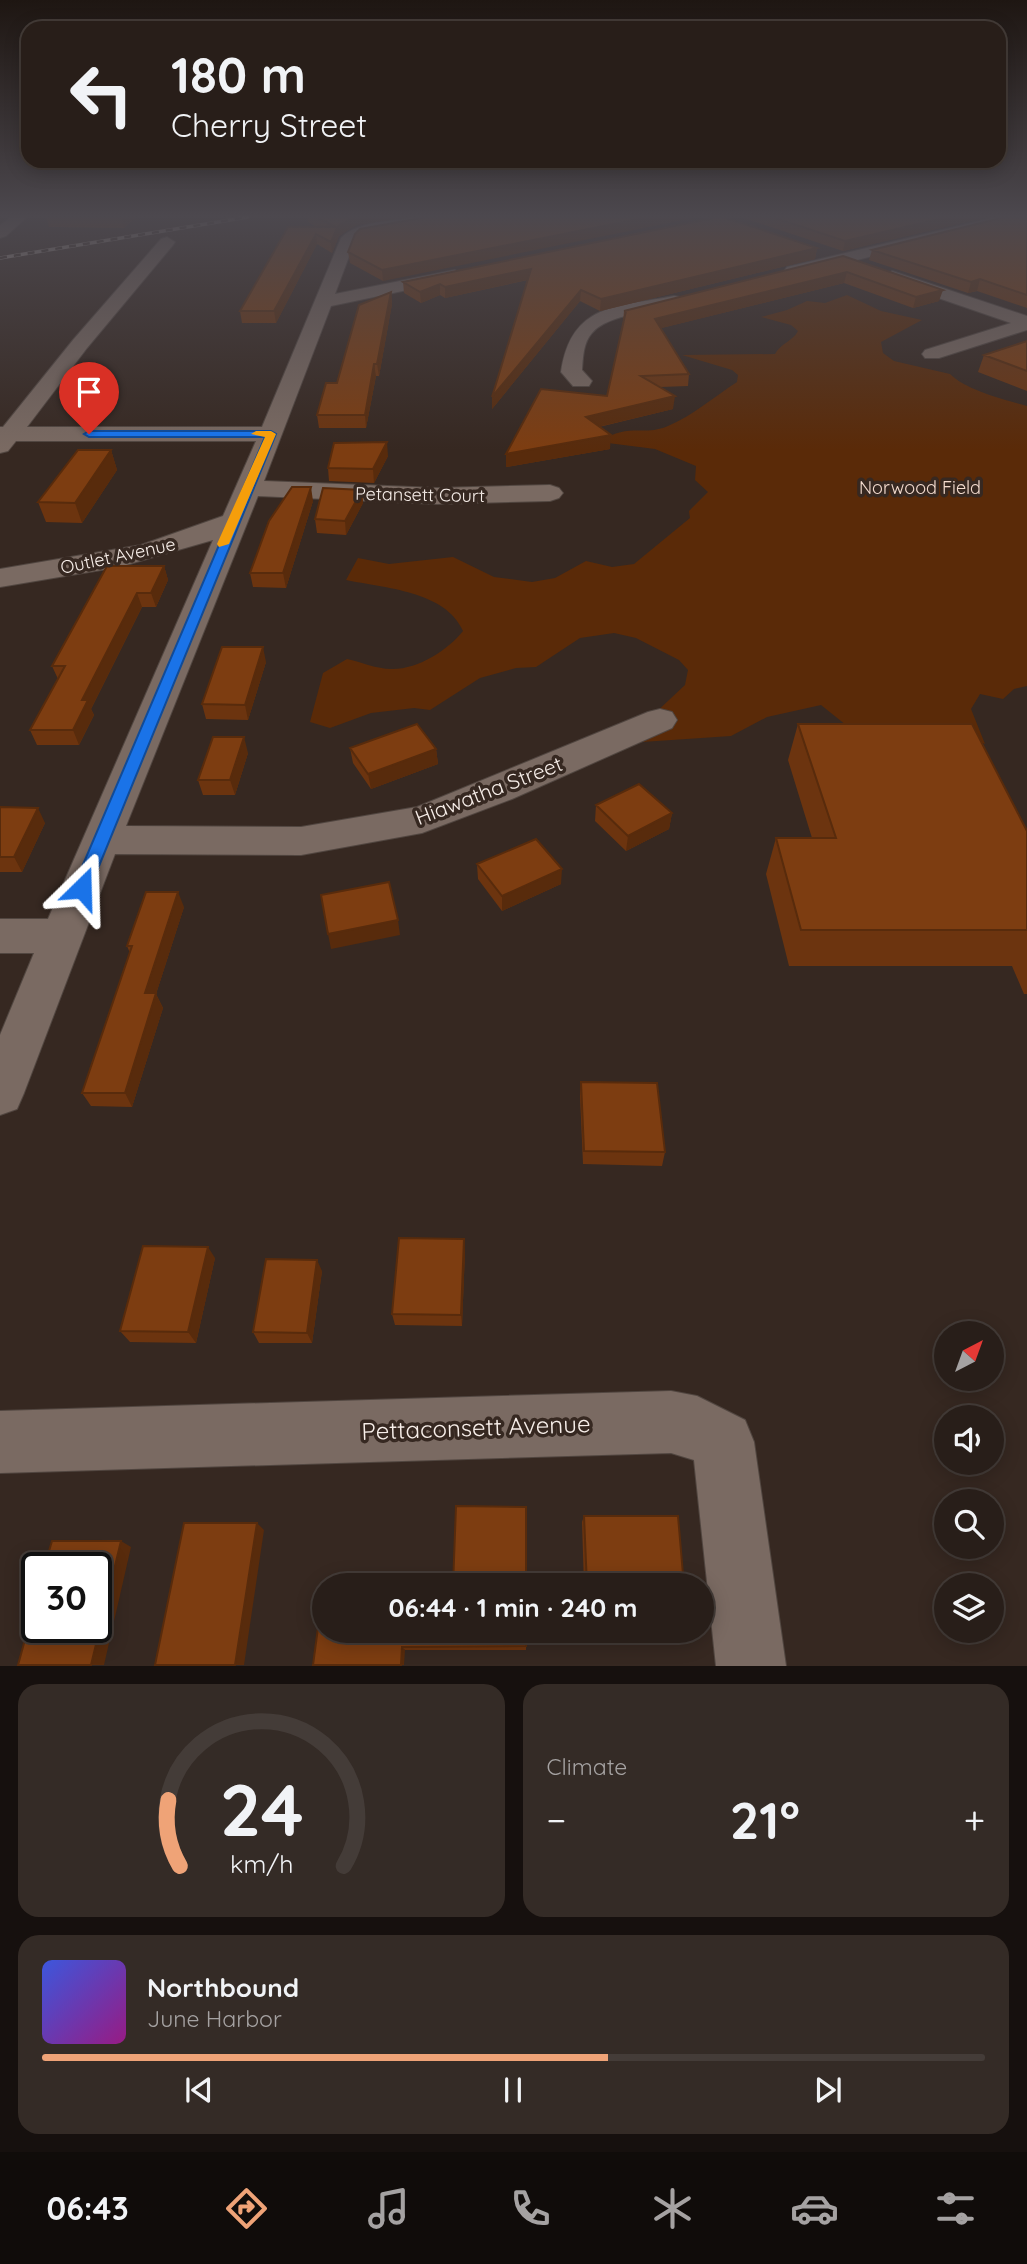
<!DOCTYPE html>
<meta charset="utf-8">
<style>
:root{--surface:#281e19;--page:#342b26;--text:#f1f3f6;--muted:#a5a2a2;--line:#443c38;--accent:#efa377}
body{margin:0;font-family:Quicksand,sans-serif;background:var(--page);color:var(--text);height:100vh;display:flex;flex-direction:column;font-size:26px;white-space:nowrap}
*{box-sizing:border-box;margin:0}
p{font-size:23px;color:var(--muted)}
.icon{flex:none;width:38px;height:38px;fill:none;stroke:currentColor;stroke-width:2;stroke-linecap:round;stroke-linejoin:round}
.map{position:relative;height:1666px;overflow:hidden}
.details{display:flex;flex-direction:column;gap:18px;padding:18px;background:#16100e;flex:1}
.details>*{flex:none}
.banner{position:absolute;left:21px;top:21px;width:985px;height:147px;border-radius:21px;box-shadow:0 4px 18px #0003,0 0 0 2px var(--line);background:#281e19;color:var(--text);overflow:hidden}
.needle{width:46px;rotate:41deg}
.fabs{position:absolute;left:934px;top:1321px;display:grid;gap:14px}
.fabs a{display:grid;place-items:center;width:70px;height:70px;border-radius:50%;background:var(--surface);box-shadow:0 4px 18px #0003,0 0 0 2px var(--line);font-size:35px}
.speed{position:absolute;left:21px;top:1552px;display:flex;gap:14px;font-size:35px;font-weight:700;text-align:center}
.speed>*{display:grid;place-content:center;width:91px;height:91px;border-radius:50%;background:var(--surface);box-shadow:0 4px 18px #0003,0 0 0 2px var(--line);line-height:1}
.speed .limit{border:4px solid #111;border-radius:10px;background:#fff;color:#111}
.pin{position:absolute;display:grid;place-items:center;width:60px;height:60px;color:#fff;margin:-72px -30px;border-radius:50% 50% 50% 0;rotate:-45deg;box-shadow:0 0 7px #0007}
.pin .icon{rotate:45deg}
.me{position:absolute;width:77px;margin:-38px;rotate:22deg;stroke-linejoin:round;filter:drop-shadow(0 0 5px #0008)}
.turn{display:flex;align-items:center;gap:24px;height:147px;padding:0 35px;font-size:32px}
.turn .icon{width:91px;height:91px;stroke-width:2.5}
.turn b{display:block;font-size:49px;line-height:60px}
.big{font-size:52px;font-weight:700;line-height:1.1}
.details .widget{flex:1;display:flex;flex-direction:column;justify-content:center;gap:10px;min-width:0;padding:0 24px;border-radius:21px;background:var(--page)}
.details .dial{align-items:center;gap:0}
.dial svg{height:182px;overflow:visible;fill:none;stroke:var(--line);stroke-width:7;stroke-linecap:round;text-anchor:middle}
.dial text{fill:var(--text);stroke:none}
.song{display:flex;align-items:center;gap:21px}
.cover{width:84px;height:84px;border-radius:10px;background:linear-gradient(135deg,hsl(230 70% 55%),hsl(310 70% 35%))}
.played{height:7px;border-radius:4px;background:linear-gradient(90deg,var(--accent) 60%,var(--line) 60%)}
.keys{display:flex;justify-content:space-around;direction:ltr}
.heat{display:flex;justify-content:space-between;align-items:center;font-size:38px;direction:ltr}
.details .tiles{flex:1;display:grid;gap:18px;grid-template-columns:1fr 1fr}
.widget:last-child{grid-column:span 2}
.trip{position:absolute;left:312px;top:1573px;width:402px;height:70px;border-radius:35px;background:var(--surface);box-shadow:0 4px 18px #0003,0 0 0 2px var(--line);font-weight:700;line-height:70px;text-align:center}
.menu{display:flex;height:112px;justify-content:space-around;align-items:center;background:#100c0a;color:var(--muted)}
.menu .icon{width:49px;height:49px}
.menu .active{color:var(--accent)}
.menu b{font-size:32px;color:var(--text)}
.map>svg:first-child{display:block}
</style>
<div class="map">
<svg width="1027" height="1666" viewBox="0 0 1027 1666">
<rect width="100%" height="100%" fill="#362821"/>
<path fill="#5a2a08" d="M847,295L881,311L922,320L881,342L883,353L894,361L950,374C966,390 1005,400 1027,406V686L1014,689L1003,699L980,694L971,709L985,744L936,725H846L821,705L767,717L731,736L642,742L636,731L685,685L688,670L679,660L636,638L614,633L580,638L536,667L516,668L480,678L430,710L414,708L371,713L330,728L310,722L323,673L347,659C361,662 377,669 391,669C417,670 448,650 463,631C446,591 384,588 346,580L358,558L389,564L453,557L494,577L532,582L555,578L586,561L612,567L634,564L690,518L689,511L708,492L695,480L696,466L655,449L600,442C629,422 642,437 668,426C692,416 715,396 737,382L738,375L732,370L682,355L775,354C781,343 793,341 798,331L791,325L761,317L787,310L807,301L825,303Z"/>
<g fill="none" stroke-linecap="round" stroke-linejoin="round">
<defs>
<path id="minor" d="M11,217H27L6,236L0,238V225Z
M420,217H450L443,221L360,237L354,243L335,294L455,270L464,275L455,280L331,306L264,481L437,488L550,485L559,488L563,493L559,498L550,501L437,504L258,496L126,826L301,827L417,807L648,712L660,709L672,712L677,720L672,728L512,799L422,833L301,855L115,854L24,1093L17,1109L0,1115V1035L34,953H0V919H48L213,540L119,567L0,587V569L141,545L223,516L256,441H16L8,451L0,453V427H3L73,340L161,239L167,237L175,242L173,245L87,348L27,427H262L341,238C359,220 396,221 420,217Z
M996,217H1019L1017,220L793,276L784,271L787,267Z
M892,271L1027,316V330L939,358H925L922,354L925,350L1011,323L886,280L883,276Z
M674,296L680,297L683,301L680,305C656,311 608,314 592,333C583,343 583,358 582,370L592,381L589,386H573L561,372C571,303 617,307 674,296Z
M671,1391L697,1396L745,1420L754,1442L786,1666H716L694,1460L671,1453L0,1473V1411Z"/>
</defs>
<use href="#minor" stroke="#514640" stroke-width="2"/>
<use href="#minor" fill="#7a6a62" fill-rule="evenodd"/>
<defs>
<path id="rail" d="M0,258L248,217"/>
</defs>
<use href="#rail" stroke="#b0a6a0" stroke-width="3.5"/>
<use href="#rail" stroke="#362821" stroke-width="2.5" stroke-dasharray="7" stroke-linecap="butt"/>
</g>
<path fill="#6c340f" d="M46,217H136L124,228L49,227Z
M308,217H408L356,225L339,236L332,253L317,244L276,323H242L240,311L317,227L308,222Z
M427,217L383,281L350,263L348,252Z
M741,217H987L843,251Z
M1027,217V308L977,291L968,293L869,260L872,250Z
M817,248L815,259L600,311L580,301L492,409L528,280L445,298L440,295L421,303L404,293L403,282Z
M843,256L939,301L913,308L844,283L661,328L689,374L688,386L660,387L673,409L599,427L610,449L506,467V454L607,396L623,322L624,311Z
M391,292L392,304L379,376H376L366,428H319L317,415Z
M1027,341V391L978,372L984,355Z
M111,450L117,470L82,523L46,522L38,502Z
M388,456L374,483L329,481L328,468Z
M362,490L363,503L346,535L317,533L315,519Z
M313,501L286,588L253,587L250,573Z
M164,566L168,580L156,607H142L91,709L94,715L79,745H37L30,730L58,679L52,666Z
M266,662L248,720L206,719L202,704Z
M798,724L1027,831V994H1024L1012,966H789L766,874L776,838H812L788,760Z
M350,748L436,749L438,764L371,789L353,763Z
M248,753L235,795H203L198,780Z
M596,805L672,813L669,829L626,851L595,821Z
M0,807L45,823L22,872H0Z
M477,864L561,884L502,911L478,879Z
M184,907L156,994L163,1008L132,1107L91,1106L82,1093L130,953L127,946Z
M581,1082L665,1152L662,1166L583,1164L580,1096Z
M465,1251L462,1326L395,1325L392,1314Z
M215,1258L196,1343L130,1342L120,1331Z
M322,1271L312,1343H259L253,1332Z
M584,1516L684,1586H584L582,1522Z
M324,1605L526,1631V1650H405Z
M586,1631H685L683,1632Z"/>
<path fill="#582b0c" d="M121,217H136L124,228Z
M353,217H408L356,225L339,236L332,253L331,242L338,226Z
M649,217H698L383,281L382,270Z
M948,217H987L843,251L845,241Z
M316,234L317,244L276,323L274,311Z
M817,248L815,259L600,311L601,299Z
M531,269V279L445,298V287Z
M847,272L844,283L654,330L655,319Z
M980,279L977,291L968,293L971,282Z
M440,284V295L421,303L420,292Z
M581,290L580,301L492,409V397Z
M943,290L939,301L913,308L916,297Z
M391,292L392,304L379,376L377,364Z
M374,364L376,376L366,428L365,415Z
M675,396L673,409L585,430L586,417Z
M611,435L610,449L506,467V454Z
M387,442L388,456L374,483L373,469Z
M111,450L117,470L82,523L75,503Z
M311,487L313,501L286,588L283,573Z
M362,490L363,503L346,535L345,521Z
M164,566L168,580L156,607L151,593Z
M137,593L142,607L91,709L94,715L79,745L73,730L82,700Z
M263,647L266,662L248,720L245,705Z
M244,737L248,753L235,795L230,780Z
M436,749L438,764L371,789L368,774Z
M38,808L45,823L22,872L14,857Z
M672,813L669,829L626,851L628,836Z
M562,869L561,884L502,911V896Z
M178,892L184,907L156,994L163,1008L132,1107L125,1093L145,993Z
M398,920L400,935L331,949L328,934Z
M464,1239L465,1251L462,1326L461,1315Z
M208,1247L215,1258L196,1343L188,1332Z
M317,1260L322,1271L312,1343L307,1333Z
M257,1523L264,1530L244,1665H235Z
M121,1541L131,1547L104,1665H91Z
M402,1647L405,1650L404,1665H401Z"/>
<path fill="#7d3d11" stroke="#582b0c" stroke-width="2" d="M316,217H353L338,226L331,242L316,234L274,311H240L288,227H336Z
M427,217H649L382,270L348,252L355,234L360,229Z
M718,217H723L817,248L601,299L581,290L492,397L531,269L445,287L440,284L420,292L403,282Z
M772,217H948L845,241Z
M1005,217H1027V295L980,279L971,282L872,250Z
M843,256L943,290L916,297L847,272L655,319L689,374L641,376L675,396L586,417L611,435L506,454L541,389L607,396L626,311H624Z
M391,292L377,364H374L365,415H317L326,383H337L359,305Z
M1027,341V371L984,355Z
M387,442L373,469L328,468L334,443Z
M78,450H111L75,503L38,502Z
M292,487H311L283,573H250L269,521Z
M323,488L362,490L345,521L315,519Z
M107,566H164L151,593H137L82,700H88L73,730H30L65,666H52Z
M222,647H263L245,705L202,704Z
M417,724L436,749L368,774L350,748Z
M798,724H972L1027,831V930H801L776,838H836Z
M213,737H244L230,780H198Z
M639,784L672,813L628,836L596,805Z
M0,807L38,808L14,857H0Z
M536,839L562,869L502,896L477,864Z
M389,882L398,920L328,934L321,895Z
M146,892H178L145,993H156L125,1093H82L132,946H127Z
M581,1082L657,1083L665,1152L584,1151Z
M399,1238L464,1239L461,1315L392,1314Z
M143,1246L208,1247L188,1332L120,1331Z
M266,1259L317,1260L307,1333L253,1332Z
M456,1506L526,1507V1586H453Z
M584,1516H678L684,1586H587Z
M184,1523H257L235,1665H155Z
M52,1541H121L91,1665H18L37,1596V1628H96V1568H44Z
M321,1605H324V1631H526V1646L402,1647L401,1665H313Z"/>
<linearGradient id="sky" x2="0" y2="1"><stop stop-color="#1e1612"/><stop offset="0.48" stop-color="#4c484e"/><stop offset="1" stop-color="#4c484e" stop-opacity="0"/></linearGradient>
<rect width="1027" height="450" fill="url(#sky)"/>
<path fill="#1a73e8" stroke="#114b97" stroke-width="2" d="M271,431L276,434L90,888L88,893H76L73,888L265,437H89L84,434L89,431Z"/>
<path fill="#f59e0b" d="M271,431L276,434L229,544L219,547L217,544L265,437L251,434L256,431Z"/>
<g text-anchor="middle" stroke-width="7" stroke-linejoin="round" paint-order="stroke">
<g font-size="18" fill="#f4dccf" stroke="#362821">
<text x="920" y="494">Norwood Field</text>
</g>
<g font-size="18" fill="#f7eee9" stroke="#362821">
<text transform="translate(420 495) rotate(1)" y="6">Petansett Court</text>
<text transform="translate(118 556) rotate(-12)" y="6">Outlet Avenue</text>
</g>
<g font-size="21" fill="#f7eee9" stroke="#362821">
<text transform="translate(489 791) rotate(-21)" y="7">Hiawatha Street</text>
</g>
<g font-size="24" fill="#f7eee9" stroke="#362821">
<text transform="translate(476 1428) rotate(-2)" y="8">Pettaconsett Avenue</text>
</g>
</g>
</svg>
<div class="fabs">
<a><svg class="needle" viewBox="-14 -14 28 28"><path d="M0-13l5 13h-10z" fill="#e53935"/><path d="M0 13l5-13h-10z" fill="#a5a2a2"/></svg></a>
<a><svg class="icon" aria-label="sound" viewBox="0 0 24 24"><path d="M4 9h4l5-4v14l-5-4H4zM17 9q2 3 0 6"/></svg></a>
<a><svg class="icon" aria-label="search" viewBox="0 0 24 24"><circle cx="10" cy="10" r="6"/><path d="M15 15l6 6"/></svg></a>
<a><svg class="icon" aria-label="layers" viewBox="0 0 24 24"><path d="M12 4l9 5-9 5-9-5zM3 14l9 5 9-5"/></svg></a>
</div>
<div class="speed"><div class="limit">30</div></div>
<div class="pin" style="left:89px;top:434px;background:#d93025"><svg class="icon" aria-label="arrive" viewBox="0 0 24 24"><path d="M6 21V4h12l-3 4 3 4H6"/></svg></div>
<svg class="me" style="left:82px;top:888px" viewBox="-20 -20 40 40"><path d="M0-17L14 15 0 8-14 15z" fill="#1a73e8" stroke="#fff" stroke-width="4"/></svg>
<div class="trip">06:44 · 1 min · 240 m</div>
<div class="banner">
<div class="turn"><svg class="icon" aria-label="left" viewBox="0 0 24 24"><path d="M17 20v-9H6M10 6l-5 5 5 5"/></svg><div><b>180 m</b>Cherry Street</div></div>
</div>
</div>
<section class="details">
<div class="tiles">
<div class="widget dial"><svg viewBox="0 0 100 80">
<path d="M14 69A42 42 0 1 1 86 69"/>
<path d="M14 69A42 42 0 0 1 9 40" stroke="#efa377"/>
<text x="50" y="56" font-size="32" font-weight="700">24</text>
<text x="50" y="72" font-size="11">km/h</text>
</svg></div>
<div class="widget"><p>Climate</p>
<div class="heat"><a>−</a><b class="big">21°</b><a>+</a></div>
</div>
<div class="widget">
<div class="song"><i class="cover"></i><div><b>Northbound</b><p>June Harbor</p></div></div>
<div class="played"></div>
<div class="keys"><svg class="icon" aria-label="previous" viewBox="0 0 24 24"><path d="M18 5L8 12l10 7zM5 5v14"/></svg><svg class="icon" aria-label="pause" viewBox="0 0 24 24"><path d="M8 5v14M16 5v14"/></svg><svg class="icon" aria-label="next" viewBox="0 0 24 24"><path d="M6 5l10 7-10 7zM19 5v14"/></svg></div>
</div>
</div>
</section>
<nav class="menu">
<b>06:43</b>
<svg class="icon active" aria-label="directions" viewBox="0 0 24 24"><path d="M12 3l9 9-9 9-9-9zM9 14v-3h6M13 9l2 2-2 2"/></svg>
<svg class="icon" aria-label="music" viewBox="0 0 24 24"><path d="M9 18V5l10-2v13"/><circle cx="6" cy="18" r="3"/><circle cx="16" cy="16" r="3"/></svg>
<svg class="icon" aria-label="phone" viewBox="0 0 24 24"><path d="M5 4h4l2 5-3 2q2 4 5 5l2-3 5 2v4C11 20 4 13 5 4z"/></svg>
<svg class="icon" aria-label="climate" viewBox="0 0 24 24"><path d="M12 3v18M4 7l16 10M4 17L20 7"/></svg>
<svg class="icon" aria-label="car" viewBox="0 0 24 24"><path d="M5 17H2v-5l4-1 3-4h7l3 4 3 1v5h-3M9 17h6M6 11h13"/><circle cx="7" cy="17" r="2"/><circle cx="17" cy="17" r="2"/></svg>
<svg class="icon" aria-label="filters" viewBox="0 0 24 24"><path d="M4 7h16M4 17h16"/><circle cx="9" cy="7" r="2"/><circle cx="15" cy="17" r="2"/></svg>
</nav>
